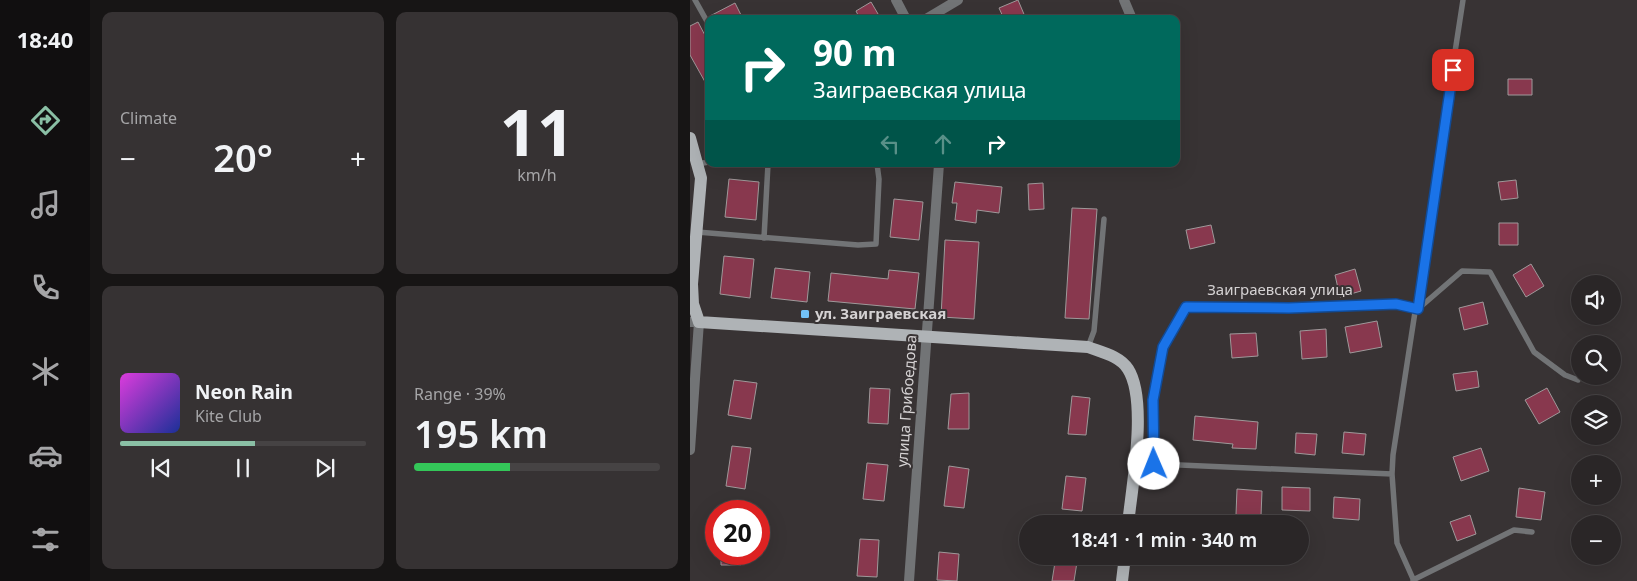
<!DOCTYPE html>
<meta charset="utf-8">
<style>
:root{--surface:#2a2627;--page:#363233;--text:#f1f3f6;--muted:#a5a5a7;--line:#464344;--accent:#8abfa5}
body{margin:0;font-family:"Noto Sans",sans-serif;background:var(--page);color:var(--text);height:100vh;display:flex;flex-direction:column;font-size:19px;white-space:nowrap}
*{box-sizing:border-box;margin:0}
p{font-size:16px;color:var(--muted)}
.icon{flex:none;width:28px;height:28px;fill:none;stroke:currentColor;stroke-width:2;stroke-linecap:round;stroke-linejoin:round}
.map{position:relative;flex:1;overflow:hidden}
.sheet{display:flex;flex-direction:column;gap:12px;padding:12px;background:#171515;width:600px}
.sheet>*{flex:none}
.banner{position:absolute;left:15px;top:15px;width:475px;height:152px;border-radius:10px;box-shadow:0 5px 20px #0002,0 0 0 1px var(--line);background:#00695c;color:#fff;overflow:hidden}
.controls{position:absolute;left:881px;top:275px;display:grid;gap:10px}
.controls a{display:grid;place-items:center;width:50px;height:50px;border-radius:50%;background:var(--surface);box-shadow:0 5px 20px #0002,0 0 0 1px var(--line);font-size:25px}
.speed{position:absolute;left:15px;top:500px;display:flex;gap:10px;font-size:25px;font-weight:700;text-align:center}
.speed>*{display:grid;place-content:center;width:65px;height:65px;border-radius:50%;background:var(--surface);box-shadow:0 5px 20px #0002,0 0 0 1px var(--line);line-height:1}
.speed .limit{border:8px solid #d22;background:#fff;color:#111}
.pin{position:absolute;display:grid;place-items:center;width:42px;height:42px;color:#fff;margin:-21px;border-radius:10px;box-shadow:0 2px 8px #0006}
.me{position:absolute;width:55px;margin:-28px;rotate:359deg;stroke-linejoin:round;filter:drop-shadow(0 0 4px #0008)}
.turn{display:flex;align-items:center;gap:18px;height:105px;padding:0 25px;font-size:22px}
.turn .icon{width:65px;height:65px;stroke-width:2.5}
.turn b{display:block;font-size:35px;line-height:42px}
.lanes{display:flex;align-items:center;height:48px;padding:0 25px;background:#0003;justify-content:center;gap:25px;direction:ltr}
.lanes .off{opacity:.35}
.big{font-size:38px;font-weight:600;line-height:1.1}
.sheet .tile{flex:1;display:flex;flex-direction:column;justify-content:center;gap:8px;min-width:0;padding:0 18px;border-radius:10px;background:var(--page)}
.sheet .dial{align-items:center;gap:0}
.dial b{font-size:65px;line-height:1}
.song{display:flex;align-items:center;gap:15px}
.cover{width:60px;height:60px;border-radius:8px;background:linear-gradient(135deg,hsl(300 70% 55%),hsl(230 70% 35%))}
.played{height:5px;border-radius:2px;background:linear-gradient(90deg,var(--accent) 55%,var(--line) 55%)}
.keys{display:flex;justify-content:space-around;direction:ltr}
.heat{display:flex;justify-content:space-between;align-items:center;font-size:28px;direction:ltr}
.charge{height:8px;border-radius:4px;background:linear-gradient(90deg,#34c759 39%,var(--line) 0)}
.sheet .tiles{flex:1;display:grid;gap:12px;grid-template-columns:repeat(2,1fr)}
.trip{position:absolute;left:329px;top:515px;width:290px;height:50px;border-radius:25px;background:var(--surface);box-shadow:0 5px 20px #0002,0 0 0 1px var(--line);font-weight:600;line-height:50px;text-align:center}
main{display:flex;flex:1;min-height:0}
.dock{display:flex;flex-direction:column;width:90px;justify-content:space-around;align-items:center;background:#110f10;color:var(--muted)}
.dock .icon{width:35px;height:35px}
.dock .active{color:var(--accent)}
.dock b{font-size:22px;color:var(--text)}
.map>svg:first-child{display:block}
</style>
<main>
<nav class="dock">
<b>18:40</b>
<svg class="icon active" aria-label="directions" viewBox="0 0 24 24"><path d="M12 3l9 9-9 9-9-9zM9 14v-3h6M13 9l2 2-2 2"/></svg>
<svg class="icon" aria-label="music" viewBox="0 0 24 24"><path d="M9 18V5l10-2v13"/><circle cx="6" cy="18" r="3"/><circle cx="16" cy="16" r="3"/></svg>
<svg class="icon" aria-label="phone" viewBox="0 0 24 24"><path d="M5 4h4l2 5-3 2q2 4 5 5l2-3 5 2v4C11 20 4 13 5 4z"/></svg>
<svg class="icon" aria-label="climate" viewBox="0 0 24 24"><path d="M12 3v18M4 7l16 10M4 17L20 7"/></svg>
<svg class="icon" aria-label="car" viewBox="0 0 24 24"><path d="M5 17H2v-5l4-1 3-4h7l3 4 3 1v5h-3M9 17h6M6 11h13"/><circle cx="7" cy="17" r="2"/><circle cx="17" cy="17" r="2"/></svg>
<svg class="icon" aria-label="filters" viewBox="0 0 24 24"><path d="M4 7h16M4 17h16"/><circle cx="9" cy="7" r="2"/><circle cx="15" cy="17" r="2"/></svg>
</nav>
<section class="sheet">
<div class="tiles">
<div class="tile"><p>Climate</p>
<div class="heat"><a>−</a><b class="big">20°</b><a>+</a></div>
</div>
<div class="tile dial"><b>11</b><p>km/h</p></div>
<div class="tile">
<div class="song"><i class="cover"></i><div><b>Neon Rain</b><p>Kite Club</p></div></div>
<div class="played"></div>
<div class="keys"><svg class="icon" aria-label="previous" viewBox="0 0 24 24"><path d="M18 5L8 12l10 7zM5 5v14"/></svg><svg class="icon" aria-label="pause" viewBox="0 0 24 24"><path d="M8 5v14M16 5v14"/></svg><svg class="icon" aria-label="next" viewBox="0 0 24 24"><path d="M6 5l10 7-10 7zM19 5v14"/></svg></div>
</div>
<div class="tile"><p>Range · 39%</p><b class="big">195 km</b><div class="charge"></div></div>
</div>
</section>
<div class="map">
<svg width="947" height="581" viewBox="0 0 947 581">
<rect width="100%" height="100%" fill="#383334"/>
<path fill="#88384e" stroke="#9f999a" d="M328,0L336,19H314L309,8Z
M181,2L191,19H170L166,11Z
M45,3L53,19H21L20,16Z
M8,22L19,43V89L0,55V26Z
M818,79H842V95H818Z
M39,179L69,182L66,220L35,217Z
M826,180L828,198L811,200L808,182Z
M265,182L312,187L309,213L287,210L286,223L265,220L267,203H262Z
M353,183L354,209L339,210L338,184Z
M204,199L233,202L229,240L200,237Z
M382,208L407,209L399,319L375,318Z
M809,223H828V245H809Z
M521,225L525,243L500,249L496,230Z
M255,240L289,242L284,319L251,317Z
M34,256L64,259L60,298L30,294Z
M841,264L854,286L836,297L823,275Z
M85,268L120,272L117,302L81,298Z
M665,269L671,291L650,297L645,275Z
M199,270L229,273L225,309L138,301L141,273L198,279Z
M793,302L798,324L774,330L769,308Z
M687,321L692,347L660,353L655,327Z
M636,329L637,357L612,359L610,331Z
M566,333L568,356L542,358L540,334Z
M787,371L789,387L766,391L763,374Z
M44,380L67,383L61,419L38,415Z
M180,388L200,389L198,424L178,423Z
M857,388L870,412L849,424L835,400Z
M279,393V429H258L261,394Z
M382,396L400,398L396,435L378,434Z
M505,416L568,422L566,449L542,448L543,444L503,440Z
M654,432L676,434L674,455L652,453Z
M606,433L627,434L625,455L605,453Z
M42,446L61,448L55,489L36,486Z
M791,448L799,471L771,481L763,457Z
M177,463L198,465L194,501L173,499Z
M259,466L279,469L274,508L254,506Z
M376,476L396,478L392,511L372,509Z
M592,487L620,488V511L592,510Z
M829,488L855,492L851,520L826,517Z
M547,489L572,491L571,516L546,515Z
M644,497L670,499L669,520L643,518Z
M780,515L786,534L767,541L760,522Z
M170,539L189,540L187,577L167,576Z
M249,552L269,554L267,581L247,580Z
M31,554H51V565H31Z
M366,556H388L384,581H362Z"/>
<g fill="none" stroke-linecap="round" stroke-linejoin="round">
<path stroke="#727476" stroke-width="5.5" d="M5,0L19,25
M7,164L19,162
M7,232L168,245L186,244L189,179L187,164
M74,238L78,164
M398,347L404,331L414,219
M444,463L702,474
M464,464L463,400L473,347L496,307L599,308L706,305L728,309L772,271L800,272L844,352L875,375L888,380
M723,580L824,530L842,532
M724,581L707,543L702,474L703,455L773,0"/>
<path stroke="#727476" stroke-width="10" d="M206,0L216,19
M434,0L442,19
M236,19L268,0
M0,322H9L0,450
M219,581L249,164"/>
<path stroke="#afb3b6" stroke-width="12" d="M0,138L11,178L2,284L3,304L9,322L398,347C411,352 430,356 438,369C458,400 442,486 438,524
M432,581L435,556"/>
</g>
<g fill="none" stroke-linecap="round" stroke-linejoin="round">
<defs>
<path id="route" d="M464,464L463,400L473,347L496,307L599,308L706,304L728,309L763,70"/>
</defs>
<use href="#route" stroke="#114b97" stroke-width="12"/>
<use href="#route" stroke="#1a73e8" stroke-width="9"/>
</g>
<rect fill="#73c1f6" stroke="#383334" stroke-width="2" x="110" y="309" width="10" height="10" rx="2.5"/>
<g text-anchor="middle" stroke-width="4" stroke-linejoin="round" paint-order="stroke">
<g font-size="15" fill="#d4d1d2" stroke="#383334">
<text x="590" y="295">Заиграевская улица</text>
<text transform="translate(217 401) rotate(-86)" y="5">улица Грибоедова</text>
</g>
<g font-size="15" font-weight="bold" fill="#d4d1d2" stroke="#383334" text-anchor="start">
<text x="125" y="319">ул. Заиграевская</text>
</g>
</g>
</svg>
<div class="controls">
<a><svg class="icon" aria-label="sound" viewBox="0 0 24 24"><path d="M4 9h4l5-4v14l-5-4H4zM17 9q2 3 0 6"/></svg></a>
<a><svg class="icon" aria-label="search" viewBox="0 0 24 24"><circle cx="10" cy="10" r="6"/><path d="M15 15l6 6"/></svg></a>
<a><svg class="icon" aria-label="layers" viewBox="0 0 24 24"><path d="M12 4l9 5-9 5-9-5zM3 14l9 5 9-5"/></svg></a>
<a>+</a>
<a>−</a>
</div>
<div class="speed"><div class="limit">20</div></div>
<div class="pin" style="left:763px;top:70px;background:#d93025"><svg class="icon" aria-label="arrive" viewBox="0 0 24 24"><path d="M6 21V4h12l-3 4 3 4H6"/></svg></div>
<svg class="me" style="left:464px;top:464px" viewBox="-20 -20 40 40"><circle r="19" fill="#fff"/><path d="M0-13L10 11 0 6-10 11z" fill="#1a73e8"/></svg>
<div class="trip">18:41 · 1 min · 340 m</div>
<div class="banner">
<div class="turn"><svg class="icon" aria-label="right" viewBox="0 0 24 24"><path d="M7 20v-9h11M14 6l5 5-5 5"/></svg><div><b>90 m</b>Заиграевская улица</div></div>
<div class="lanes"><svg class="icon off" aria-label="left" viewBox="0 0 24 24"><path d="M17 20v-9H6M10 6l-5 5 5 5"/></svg><svg class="icon off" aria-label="ahead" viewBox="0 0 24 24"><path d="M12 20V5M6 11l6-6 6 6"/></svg><svg class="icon" aria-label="right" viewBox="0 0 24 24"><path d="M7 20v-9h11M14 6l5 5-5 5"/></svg></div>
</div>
</div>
</main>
